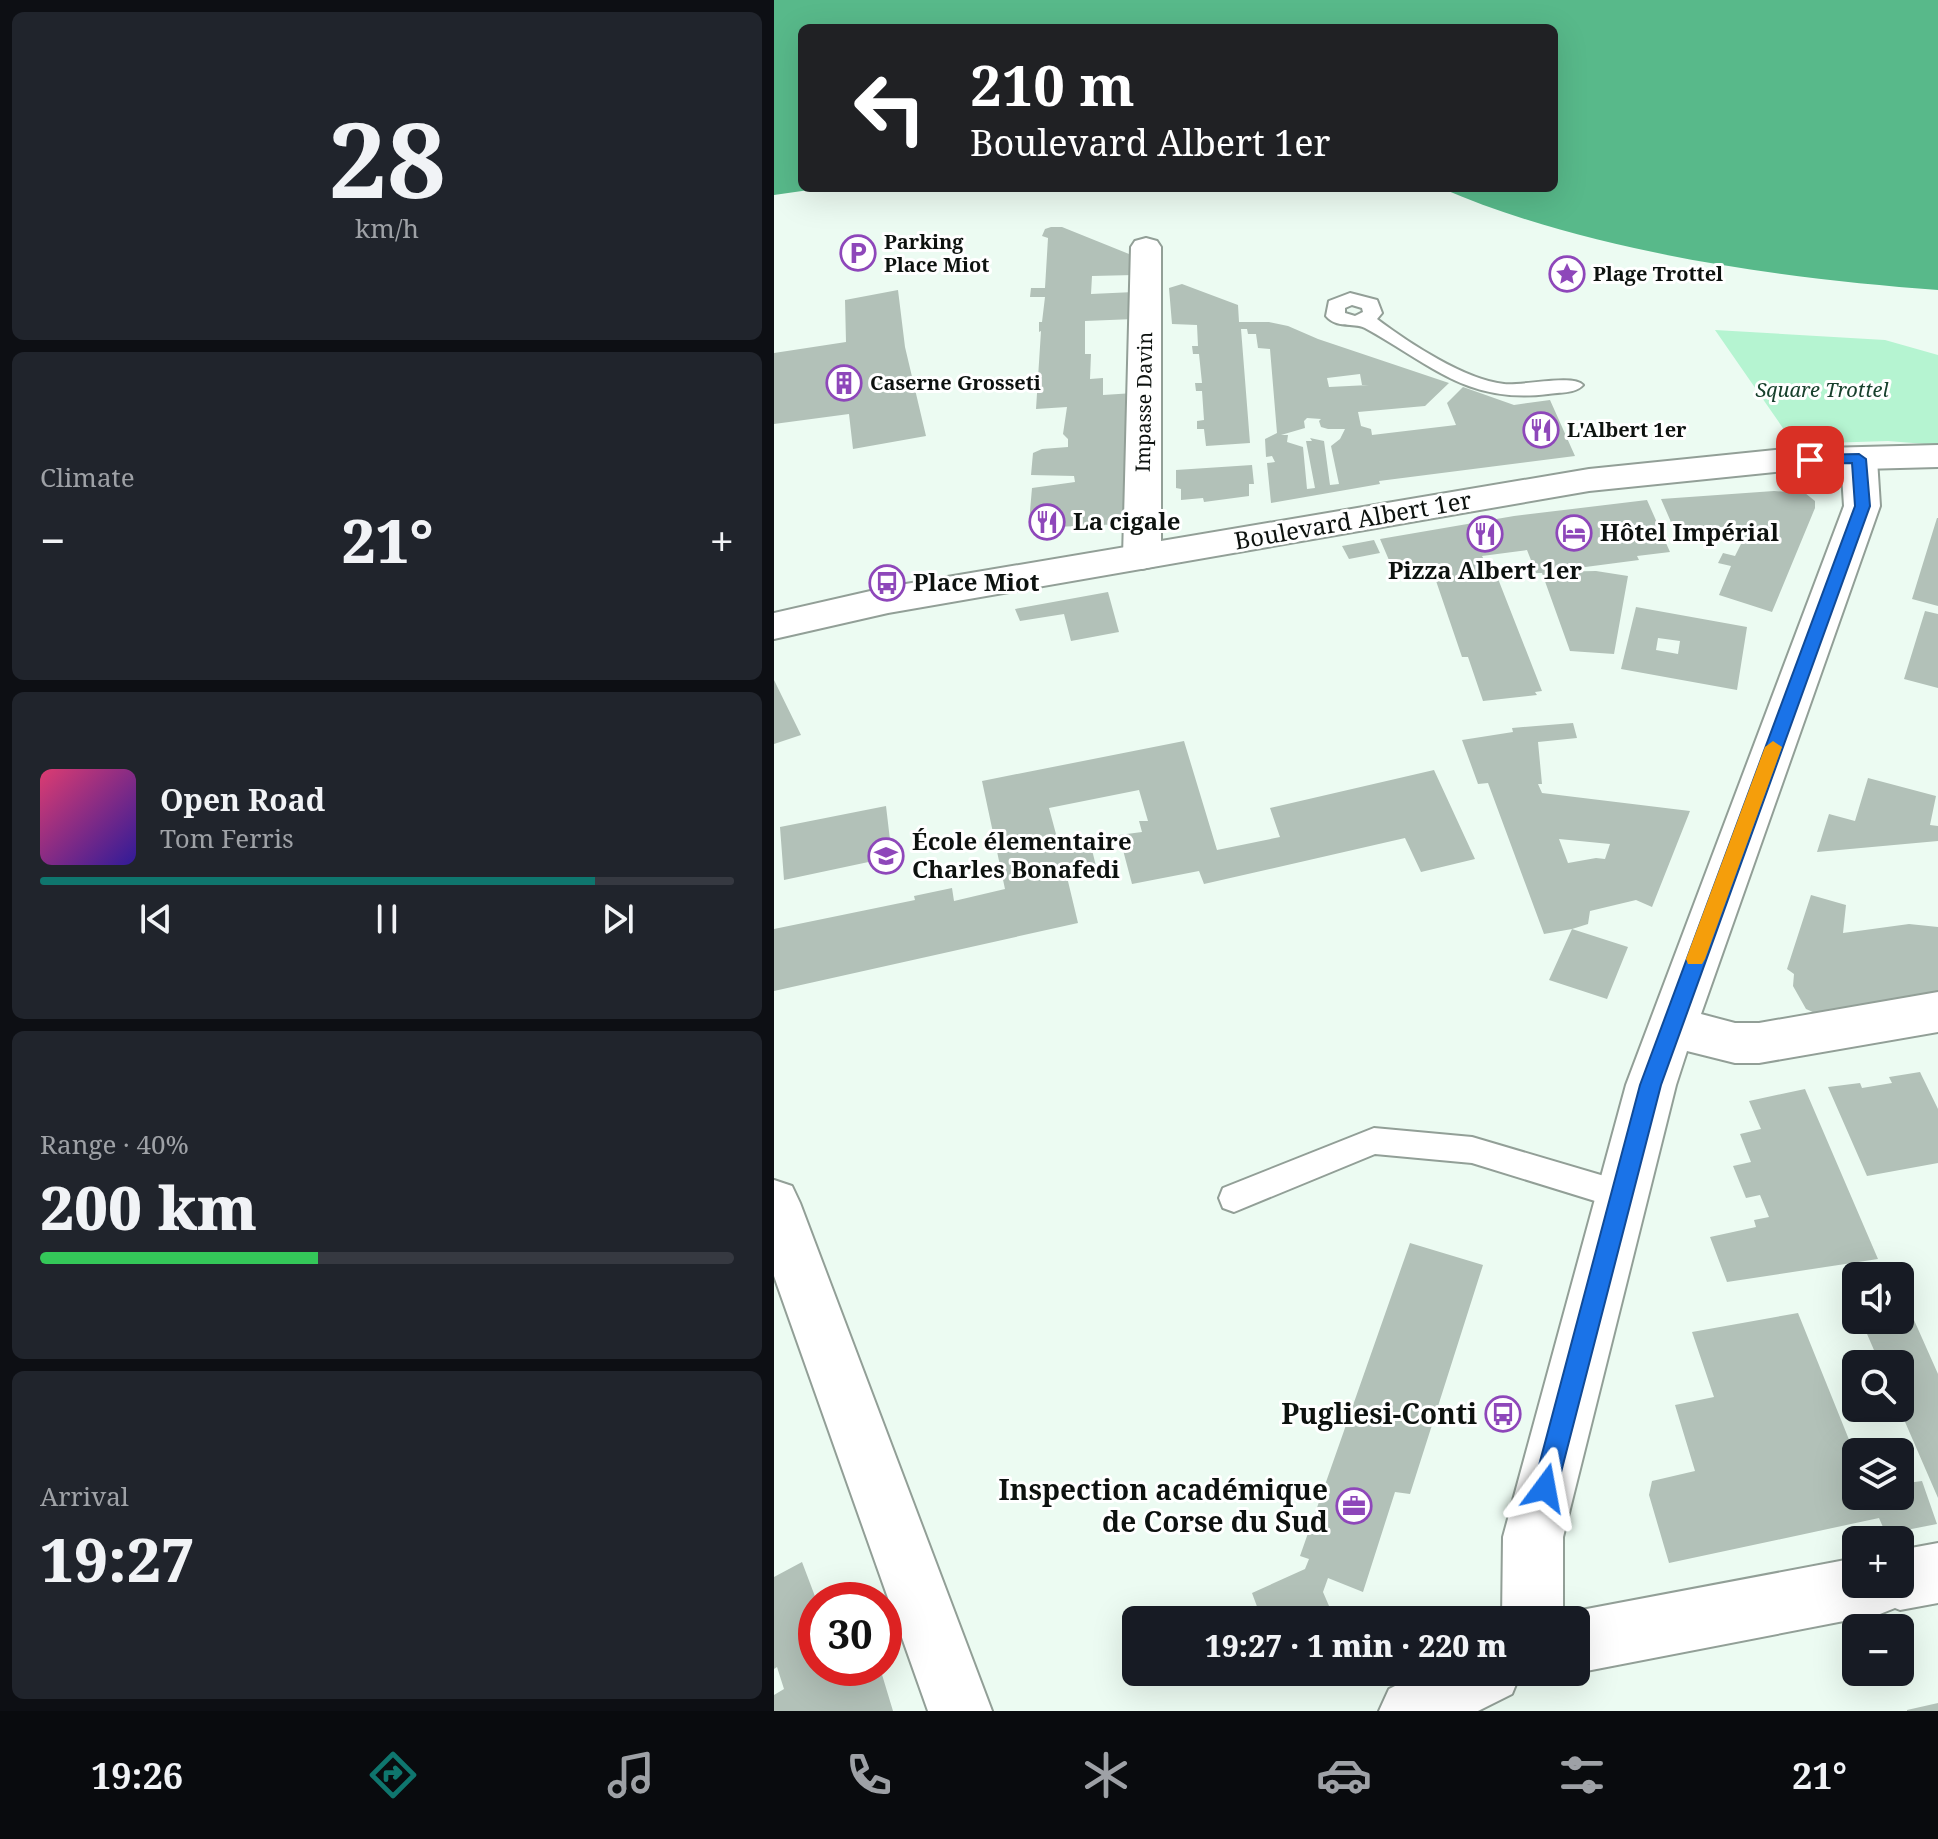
<!DOCTYPE html>
<meta charset="utf-8">
<style>
:root{--surface:#171b24;--page:#20242c;--text:#f1f3f6;--muted:#9ea1a6;--line:#363941;--accent:#0f766e}
body{margin:0;font-family:"Noto Serif",serif;background:var(--page);color:var(--text);height:100vh;display:flex;flex-direction:column;font-size:30px;white-space:nowrap}
*{box-sizing:border-box;margin:0}
p{font-size:26px;color:var(--muted)}
.icon{flex:none;width:44px;height:44px;fill:none;stroke:currentColor;stroke-width:2;stroke-linecap:round;stroke-linejoin:round}
.map{position:relative;flex:1;overflow:hidden}
.side{display:flex;flex-direction:column;gap:12px;padding:12px;background:#0d0f14;width:774px}
.side>*{flex:none}
.hud{position:absolute;left:24px;top:24px;width:760px;height:168px;border-radius:12px;box-shadow:0 8px 32px #0002;background:#202124;color:#fff;overflow:hidden}
.buttons{position:absolute;left:1068px;top:1262px;display:grid;gap:16px}
.buttons a{display:grid;place-items:center;width:72px;height:72px;border-radius:12px;background:var(--surface);box-shadow:0 8px 32px #0002;font-size:40px}
.speed{position:absolute;left:24px;top:1582px;display:flex;gap:16px;font-size:40px;font-weight:700;text-align:center}
.speed>*{display:grid;place-content:center;width:104px;height:104px;border-radius:50%;background:var(--surface);box-shadow:0 8px 32px #0002;line-height:1}
.speed .limit{border:12px solid #d22;background:#fff;color:#111}
.pin{position:absolute;display:grid;place-items:center;width:68px;height:68px;color:#fff;margin:-34px;border-radius:16px;box-shadow:0 4px 12px #0006}
.me{position:absolute;width:88px;margin:-44px;rotate:13deg;stroke-linejoin:round;filter:drop-shadow(0 0 6px #0008)}
.turn{display:flex;align-items:center;gap:28px;height:168px;padding:0 40px;font-size:36px}
.turn .icon{width:104px;height:104px;stroke-width:2.5}
.turn b{display:block;font-size:56px;line-height:68px}
.big{font-size:60px;font-weight:800;line-height:1.1}
.side .card{flex:1;display:flex;flex-direction:column;justify-content:center;gap:12px;min-width:0;padding:0 28px;border-radius:12px;background:var(--page)}
.side .dial{align-items:center;gap:0}
.dial b{font-size:104px;line-height:1}
.song{display:flex;align-items:center;gap:24px}
.cover{width:96px;height:96px;border-radius:12px;background:linear-gradient(135deg,hsl(340 70% 55%),hsl(250 70% 35%))}
.played{height:8px;border-radius:4px;background:linear-gradient(90deg,var(--accent) 80%,var(--line) 80%)}
.keys{display:flex;justify-content:space-around;direction:ltr}
.heat{display:flex;justify-content:space-between;align-items:center;font-size:44px;direction:ltr}
.charge{height:12px;border-radius:6px;background:linear-gradient(90deg,#34c759 40%,var(--line) 0)}
.trip{position:absolute;left:348px;top:1606px;width:468px;height:80px;border-radius:12px;background:var(--surface);box-shadow:0 8px 32px #0002;font-weight:800;line-height:80px;text-align:center}
.dock{display:flex;height:128px;justify-content:space-around;align-items:center;background:#090b0e;color:var(--muted)}
.dock .icon{width:56px;height:56px}
.dock .selected{color:var(--accent)}
.dock b{font-size:36px;color:var(--text)}
main{display:flex;flex:1;min-height:0}
.map>svg:first-child{display:block}
</style>
<main>
<section class="side">
<div class="card dial"><b>28</b><p>km/h</p></div>
<div class="card"><p>Climate</p>
<div class="heat"><a>−</a><b class="big">21°</b><a>+</a></div>
</div>
<div class="card">
<div class="song"><i class="cover"></i><div><b>Open Road</b><p>Tom Ferris</p></div></div>
<div class="played"></div>
<div class="keys"><svg class="icon" aria-label="previous" viewBox="0 0 24 24"><path d="M18 5L8 12l10 7zM5 5v14"/></svg><svg class="icon" aria-label="pause" viewBox="0 0 24 24"><path d="M8 5v14M16 5v14"/></svg><svg class="icon" aria-label="next" viewBox="0 0 24 24"><path d="M6 5l10 7-10 7zM19 5v14"/></svg></div>
</div>
<div class="card"><p>Range · 40%</p><b class="big">200 km</b><div class="charge"></div></div>
<div class="card"><p>Arrival</p><b class="big">19:27</b></div>
</section>
<div class="map">
<svg width="1164" height="1711" viewBox="0 0 1164 1711">
<rect width="100%" height="100%" fill="#ecfbf2"/>
<path fill="#b5f4d1" d="M941,330L1111,340L1164,355V445L1114,441L1020,444Z"/>
<path fill="#58b98a" d="M0,0H1164V290C1004,278 815,252 667,188H780V28H28V188H49L0,195Z"/>
<path fill="#b2c1b8" fill-rule="evenodd" d="M277,227H288L360,256V275L318,276L317,294L360,292V319L311,321V354H317L316,379L329,378V395L360,393L350,524L259,528L255,523L258,488L301,482L300,476L257,475L259,453L268,449L294,447V439L289,434L293,407L262,409L267,331L265,332V322H268L271,297H256L257,288H271L274,238L268,236L271,229Z
M408,284L464,305L465,322H495L514,326L544,339L675,383L651,406L584,412L587,426L597,429L598,435L682,425L673,403L689,387L740,405L776,400L801,456L605,481L606,484L497,503L493,463L501,462L498,456L492,457L491,439L503,433L496,349L484,348L482,334H474L473,329H467L476,443L432,446L430,429H423V421L430,420L428,391H422L421,383H428L425,354H419L418,346H424L423,325L398,324L395,288ZM586,374L588,385H595L555,387L553,378ZM533,418L547,419L545,421L547,427L554,429H571L566,439L557,446L565,484L556,485L550,441L536,438L538,441H532L541,488L533,489L529,447L513,442L514,435H507L531,428L530,421Z
M124,290L131,347L152,436L79,449L75,414L0,424V353L72,342L71,300Z
M478,465L480,484H475V496L430,502L429,498L407,500V489L402,488V470Z
M1000,491L1031,493L1041,501V508L998,612L945,595L957,566L944,563L949,553L961,556L974,530L970,526L900,529L887,499Z
M873,500L896,552L863,556L865,560L773,572L822,571L854,576L840,654L796,651L768,573H762L753,550L708,556L714,567L719,566L768,691L761,692L763,695L709,701L694,657H688L660,575L666,574L663,566L620,572L606,539L740,516Z
M1163,518H1164V606L1138,599Z
M600,540L606,553L575,559L568,546Z
M334,592L345,632L297,641L290,614L246,621L241,609Z
M862,607L973,627L963,690L847,669ZM884,638L906,641L904,654L882,650Z
M1151,611L1164,614V688L1130,679Z
M0,680L27,735L0,744Z
M799,723L803,738L764,742L768,784H764L768,793L916,811L878,907L862,900L816,911L814,924L798,929L854,947L833,999L775,980L798,929L770,934L714,783L704,784L688,740L739,732L738,728ZM785,839L836,844L831,859L822,858L794,863Z
M410,741L443,850L506,837L496,808L660,770L701,859L647,872L631,838L430,884L425,871L358,884L345,835L368,832L365,821H374L365,790L275,808L286,849L316,842L323,870L293,877L304,923L0,991V929L141,900L140,896L178,888L180,901L231,889L208,781Z
M1094,778L1162,796L1156,825L1164,826V841L1043,852L1055,814L1081,821Z
M112,806L118,857L10,880L6,827Z
M1037,895L1072,905L1069,933L1135,924L1164,927V992L1041,1013L1032,1009L1019,986L1020,974L1013,969Z
M1146,1072L1164,1109V1163L1093,1176L1054,1087L1086,1083L1088,1088L1118,1083L1115,1077Z
M1031,1089L1104,1259L953,1282L936,1237L982,1227L980,1220L995,1217L986,1195L972,1198L959,1166L977,1162L966,1134L987,1129L975,1101Z
M636,1243L709,1265L636,1494L621,1492L589,1592L554,1578L549,1592L561,1620H488L478,1593L531,1569L535,1559L526,1556Z
M1126,1304L1136,1311L1164,1374V1498L1125,1408L1126,1364H1106L1087,1320H1126Z
M1024,1313L1082,1457V1496H1126V1484L1148,1481L1163,1524L1112,1534L1105,1518L895,1563L875,1495L878,1481L921,1471L901,1405L940,1397L918,1332Z
M28,1562L42,1599V1668H106L119,1711H0V1695L10,1689L3,1667L0,1669V1577Z
M507,1672H537L512,1684Z
M1164,1703V1711H1133V1710Z"/>
<g fill="none" stroke-linecap="round" stroke-linejoin="round">
<defs>
<path id="lane" d="M576,293L603,300L608,313L603,319C635,343 691,380 730,384C749,386 799,374 809,385C801,394 785,392 774,394C692,404 657,364 591,328C579,322 563,329 552,316L555,301ZM578,305L588,308L589,312L581,316L571,313V308Z
M600,1128L698,1137L847,1181L858,1185L862,1195L858,1205L847,1209L698,1163L601,1154L460,1212L449,1208L445,1198L449,1188Z"/>
<path id="street" d="M372,238L383,241L387,247V557L381,566L368,569L355,566L349,557L357,247L361,241Z
M1085,448L1097,451L1103,459L1106,506L927,1014L961,1023H985L1164,992V1032L985,1063H961L913,1051L902,1085L789,1537V1616L802,1611L1082,1558V1584H1126V1550L1164,1543V1603L1126,1610L1121,1608L1106,1614L802,1673V1620H728L729,1537L852,1085L1070,506L1067,459L1073,451Z
M649,1672H747L738,1694L704,1711H605L615,1689Z"/>
<path id="secondary" d="M1164,445V467L1012,471L815,491L114,613L0,639V613L114,587L815,469L1012,449Z
M0,1180L18,1186L26,1203L218,1711H154L0,1276Z"/>
</defs>
<use href="#lane" stroke="#929f97" stroke-width="4"/>
<use href="#street" stroke="#929f97" stroke-width="4"/>
<use href="#secondary" stroke="#929f97" stroke-width="4"/>
<use href="#lane" fill="#fff" fill-rule="evenodd"/>
<use href="#street" fill="#fff" fill-rule="evenodd"/>
<use href="#secondary" fill="#fff" fill-rule="evenodd"/>
</g>
<path fill="#1a73e8" stroke="#114b97" stroke-width="2" d="M1085,454L1092,459L1096,506L887,1085L783,1488L780,1496L771,1500L763,1496L759,1488L866,1085L1081,506L1078,463L1036,464L1029,460L1036,455Z"/>
<path fill="#f59e0b" d="M999,741L1008,747L931,959L928,964H914L912,959L991,747Z"/>
<defs>
<symbol id="parking-ring" viewBox="-11 -11 22 22"><circle r="9.5" fill="#fff" stroke="#8e47ba" stroke-width="1.5"/><path d="M-3.5-5.5H1a3.5 3.5 0 0 1 0 7H-1V5.5H-3.5ZM-1-3.4V-.6H.8a1.4 1.4 0 0 0 0-2.8Z" fill="#8e47ba"/></symbol>
<symbol id="sight-ring" viewBox="-11 -11 22 22"><circle r="9.5" fill="#fff" stroke="#8e47ba" stroke-width="1.5"/><path d="M0-6L1.8-2.2L6-1.7L2.9 1.2L3.7 5.4L0 3.3L-3.7 5.4L-2.9 1.2L-6-1.7L-1.8-2.2Z" fill="#8e47ba"/></symbol>
<symbol id="building-ring" viewBox="-11 -11 22 22"><circle r="9.5" fill="#fff" stroke="#8e47ba" stroke-width="1.5"/><path d="M-4-6H4V6H1V3H-1V6H-4ZM-2.5-4.3h1.7v1.8h-1.7ZM.8-4.3h1.7v1.8H.8ZM-2.5-1h1.7V.8h-1.7ZM.8-1h1.7V.8H.8Z" fill="#8e47ba"/></symbol>
<symbol id="restaurant-ring" viewBox="-11 -11 22 22"><circle r="9.5" fill="#fff" stroke="#8e47ba" stroke-width="1.5"/><path d="M-5-6h1v4h1v-4h1v4h1v-4h1v5L-1.5 .5V6h-2V.5L-5-1ZM5-6V6H3V1.5H1.5Q1.5-4 5-6Z" fill="#8e47ba"/></symbol>
<symbol id="hotel-ring" viewBox="-11 -11 22 22"><circle r="9.5" fill="#fff" stroke="#8e47ba" stroke-width="1.5"/><path d="M-6-4.5h1.5V1H6V5H4.5V3h-9V5H-6ZM-4 0a1.8 1.8 0 1 1 3.6 0ZM.5 0V-2.5h3Q6-2.5 6 0Z" fill="#8e47ba"/></symbol>
<symbol id="bus-ring" viewBox="-11 -11 22 22"><circle r="9.5" fill="#fff" stroke="#8e47ba" stroke-width="1.5"/><path d="M-5-6H5V4H4V6H2V4H-2V6H-4V4H-5ZM-3.5-4V0h7V-4ZM-3.5 1.2v1.5H-2V1.2ZM2 1.2v1.5H3.5V1.2Z" fill="#8e47ba"/></symbol>
<symbol id="school-ring" viewBox="-11 -11 22 22"><circle r="9.5" fill="#fff" stroke="#8e47ba" stroke-width="1.5"/><path d="M0-5L7-2L0 1L-7-2ZM-4 1L0 2.5L4 1V4Q0 6-4 4Z" fill="#8e47ba"/></symbol>
<symbol id="office-ring" viewBox="-11 -11 22 22"><circle r="9.5" fill="#fff" stroke="#8e47ba" stroke-width="1.5"/><path d="M-6-3h4V-5.5h4V-3h4V5H-6ZM-1-4.5V-3h2v-1.5ZM-6 0V1H6V0Z" fill="#8e47ba"/></symbol>
</defs>
<g fill-rule="evenodd">
<use href="#parking-ring" x="64" y="233" width="40" height="40"/>
<use href="#sight-ring" x="773" y="254" width="40" height="40"/>
<use href="#building-ring" x="50" y="363" width="40" height="40"/>
<use href="#restaurant-ring" x="747" y="410" width="40" height="40"/>
<use href="#restaurant-ring" x="253" y="502" width="40" height="40"/>
<use href="#hotel-ring" x="780" y="513" width="40" height="40"/>
<use href="#restaurant-ring" x="691" y="514" width="40" height="40"/>
<use href="#bus-ring" x="93" y="563" width="40" height="40"/>
<use href="#school-ring" x="92" y="836" width="40" height="40"/>
<use href="#bus-ring" x="709" y="1394" width="40" height="40"/>
<use href="#office-ring" x="560" y="1486" width="40" height="40"/>
</g>
<g text-anchor="middle" stroke-width="6" stroke-linejoin="round" paint-order="stroke">
<g font-size="20" font-weight="bold" fill="#0d120f" stroke="#fff" text-anchor="start">
<text x="110" y="249">Parking<tspan x="110" dy="23">Place Miot</tspan></text>
<text x="819" y="281">Plage Trottel</text>
<text x="96" y="390">Caserne Grosseti</text>
<text x="793" y="437">L'Albert 1er</text>
</g>
<g font-size="20" font-style="italic" fill="#17402c" stroke="#fff">
<text x="1048" y="397">Square Trottel</text>
</g>
<g font-size="20" fill="#0d120f" stroke="#fff">
<text transform="translate(370 402) rotate(-89)" y="7">Impasse Davin</text>
</g>
<g font-size="24" fill="#0d120f" stroke="#fff">
<text transform="translate(579 521) rotate(-10)" y="8">Boulevard Albert 1er</text>
</g>
<g font-size="24" font-weight="bold" fill="#0d120f" stroke="#fff" text-anchor="start">
<text x="299" y="530">La cigale</text>
<text x="826" y="541">Hôtel Impérial</text>
<text x="711" y="579" text-anchor="middle">Pizza Albert 1er</text>
<text x="139" y="591">Place Miot</text>
<text x="138" y="850">École élementaire<tspan x="138" dy="28">Charles Bonafedi</tspan></text>
</g>
<g font-size="28" font-weight="bold" fill="#0d120f" stroke="#fff" text-anchor="end">
<text x="703" y="1424">Pugliesi-Conti</text>
<text x="554" y="1500">Inspection académique<tspan x="554" dy="32">de Corse du Sud</tspan></text>
</g>
</g>
</svg>
<div class="buttons">
<a><svg class="icon" aria-label="sound" viewBox="0 0 24 24"><path d="M4 9h4l5-4v14l-5-4H4zM17 9q2 3 0 6"/></svg></a>
<a><svg class="icon" aria-label="search" viewBox="0 0 24 24"><circle cx="10" cy="10" r="6"/><path d="M15 15l6 6"/></svg></a>
<a><svg class="icon" aria-label="layers" viewBox="0 0 24 24"><path d="M12 4l9 5-9 5-9-5zM3 14l9 5 9-5"/></svg></a>
<a>+</a>
<a>−</a>
</div>
<div class="speed"><div class="limit">30</div></div>
<div class="pin" style="left:1036px;top:460px;background:#d93025"><svg class="icon" aria-label="arrive" viewBox="0 0 24 24"><path d="M6 21V4h12l-3 4 3 4H6"/></svg></div>
<svg class="me" style="left:771px;top:1488px" viewBox="-20 -20 40 40"><path d="M0-17L14 15 0 8-14 15z" fill="#1a73e8" stroke="#fff" stroke-width="4"/></svg>
<div class="trip">19:27 · 1 min · 220 m</div>
<div class="hud">
<div class="turn"><svg class="icon" aria-label="left" viewBox="0 0 24 24"><path d="M17 20v-9H6M10 6l-5 5 5 5"/></svg><div><b>210 m</b>Boulevard Albert 1er</div></div>
</div>
</div>
</main>
<nav class="dock">
<b>19:26</b>
<svg class="icon selected" aria-label="directions" viewBox="0 0 24 24"><path d="M12 3l9 9-9 9-9-9zM9 14v-3h6M13 9l2 2-2 2"/></svg>
<svg class="icon" aria-label="music" viewBox="0 0 24 24"><path d="M9 18V5l10-2v13"/><circle cx="6" cy="18" r="3"/><circle cx="16" cy="16" r="3"/></svg>
<svg class="icon" aria-label="phone" viewBox="0 0 24 24"><path d="M5 4h4l2 5-3 2q2 4 5 5l2-3 5 2v4C11 20 4 13 5 4z"/></svg>
<svg class="icon" aria-label="climate" viewBox="0 0 24 24"><path d="M12 3v18M4 7l16 10M4 17L20 7"/></svg>
<svg class="icon" aria-label="car" viewBox="0 0 24 24"><path d="M5 17H2v-5l4-1 3-4h7l3 4 3 1v5h-3M9 17h6M6 11h13"/><circle cx="7" cy="17" r="2"/><circle cx="17" cy="17" r="2"/></svg>
<svg class="icon" aria-label="filters" viewBox="0 0 24 24"><path d="M4 7h16M4 17h16"/><circle cx="9" cy="7" r="2"/><circle cx="15" cy="17" r="2"/></svg>
<b>21°</b>
</nav>
